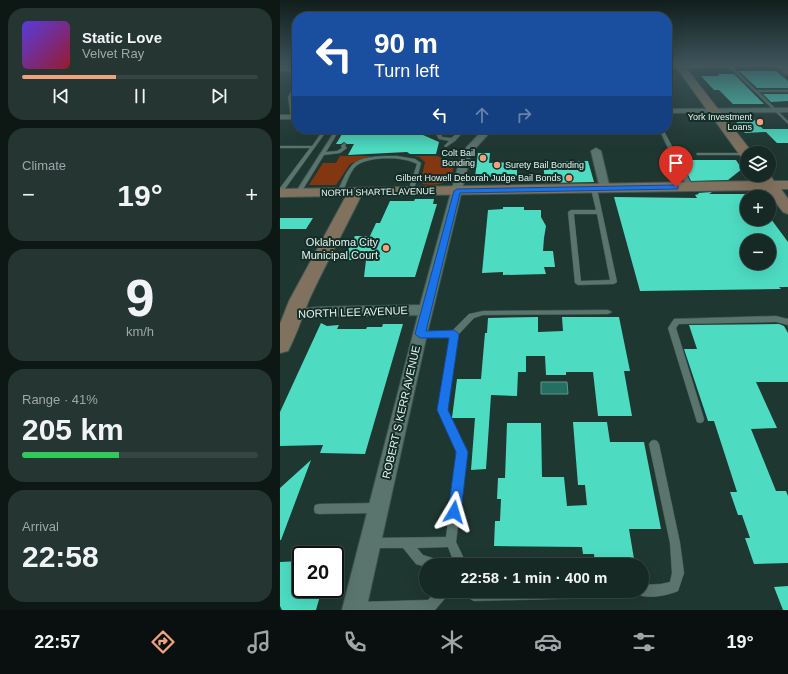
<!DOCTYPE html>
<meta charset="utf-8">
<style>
:root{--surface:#172925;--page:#243532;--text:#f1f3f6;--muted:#9ea6a7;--line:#364542;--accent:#f2a17e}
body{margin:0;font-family:Helvetica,sans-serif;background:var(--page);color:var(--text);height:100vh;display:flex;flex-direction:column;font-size:15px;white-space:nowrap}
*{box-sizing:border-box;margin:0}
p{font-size:13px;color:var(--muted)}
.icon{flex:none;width:22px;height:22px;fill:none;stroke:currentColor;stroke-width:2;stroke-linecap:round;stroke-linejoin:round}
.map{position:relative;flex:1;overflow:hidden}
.side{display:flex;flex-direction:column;gap:8px;padding:8px;background:#0d1714;width:280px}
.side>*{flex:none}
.banner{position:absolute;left:12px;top:12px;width:380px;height:122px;border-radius:16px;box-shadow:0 4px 16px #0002,0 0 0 1px var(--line);background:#1a4fa0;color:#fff;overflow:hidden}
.tools{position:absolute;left:460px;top:146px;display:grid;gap:8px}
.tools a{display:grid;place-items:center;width:36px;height:36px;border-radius:50%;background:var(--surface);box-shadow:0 4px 16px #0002,0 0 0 1px var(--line);font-size:20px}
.speed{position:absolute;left:12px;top:546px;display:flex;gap:8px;font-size:20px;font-weight:700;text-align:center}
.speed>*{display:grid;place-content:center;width:52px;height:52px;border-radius:50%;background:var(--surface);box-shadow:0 4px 16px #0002,0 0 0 1px var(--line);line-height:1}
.speed .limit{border:2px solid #111;border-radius:6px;background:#fff;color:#111}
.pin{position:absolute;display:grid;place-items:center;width:34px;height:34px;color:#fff;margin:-41px -17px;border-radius:50% 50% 50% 0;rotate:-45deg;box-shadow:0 0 4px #0007}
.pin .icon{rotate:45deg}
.me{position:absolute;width:44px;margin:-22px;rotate:7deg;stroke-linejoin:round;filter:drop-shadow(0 0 3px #0008)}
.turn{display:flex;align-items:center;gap:14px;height:84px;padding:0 16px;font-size:18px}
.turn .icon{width:52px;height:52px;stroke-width:2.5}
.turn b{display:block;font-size:28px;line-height:34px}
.lanes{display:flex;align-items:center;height:38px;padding:0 16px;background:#0003;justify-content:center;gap:20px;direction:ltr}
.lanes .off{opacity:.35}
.big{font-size:30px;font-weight:700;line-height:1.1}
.side .card{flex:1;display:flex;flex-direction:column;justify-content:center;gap:6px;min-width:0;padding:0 14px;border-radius:16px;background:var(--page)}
.side .dial{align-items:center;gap:0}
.dial b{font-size:52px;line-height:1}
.song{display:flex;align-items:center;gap:12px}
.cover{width:48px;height:48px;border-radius:6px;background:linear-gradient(135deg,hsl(250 70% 55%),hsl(350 70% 35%))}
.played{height:4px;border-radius:2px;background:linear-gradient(90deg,var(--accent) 40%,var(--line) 40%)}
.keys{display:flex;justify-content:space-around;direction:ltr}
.heat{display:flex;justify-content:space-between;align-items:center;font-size:22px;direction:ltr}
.charge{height:6px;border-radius:3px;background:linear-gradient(90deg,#34c759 41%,var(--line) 0)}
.trip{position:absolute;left:139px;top:558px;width:230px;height:40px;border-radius:20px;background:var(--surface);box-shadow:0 4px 16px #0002,0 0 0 1px var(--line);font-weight:700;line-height:40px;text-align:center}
.menu{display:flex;height:64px;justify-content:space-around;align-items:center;background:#09100f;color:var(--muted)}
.menu .icon{width:28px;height:28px}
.menu .on{color:var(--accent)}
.menu b{font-size:18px;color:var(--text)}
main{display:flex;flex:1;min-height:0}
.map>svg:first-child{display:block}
</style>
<main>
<section class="side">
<div class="card">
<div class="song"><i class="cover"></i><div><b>Static Love</b><p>Velvet Ray</p></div></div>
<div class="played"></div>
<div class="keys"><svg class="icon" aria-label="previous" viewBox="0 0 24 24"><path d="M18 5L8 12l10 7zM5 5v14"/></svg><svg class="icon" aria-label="pause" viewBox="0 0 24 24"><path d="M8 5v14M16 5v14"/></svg><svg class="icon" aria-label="next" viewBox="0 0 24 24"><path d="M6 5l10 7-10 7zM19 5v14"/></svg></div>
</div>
<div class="card"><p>Climate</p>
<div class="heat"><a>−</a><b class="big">19°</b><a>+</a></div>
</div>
<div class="card dial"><b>9</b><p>km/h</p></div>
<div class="card"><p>Range · 41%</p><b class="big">205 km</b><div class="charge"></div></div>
<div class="card"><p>Arrival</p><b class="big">22:58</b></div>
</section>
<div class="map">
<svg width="508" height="610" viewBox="0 0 508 610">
<rect width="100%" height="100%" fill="#1f3731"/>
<path fill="#833711" d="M60,156H91L70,164L56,185H29L43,163H56Z
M133,156H157L164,159H175C173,171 173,182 159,184C153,185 148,185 143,184L141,181L145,162L139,157Z"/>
<path fill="#246f61" stroke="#5e978c" d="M261,382H287L288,394H261Z"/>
<path fill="#4ddcc2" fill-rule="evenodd" d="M459,71H496L508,81V88H477Z
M438,74H454L484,104H453L439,90H434L421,76H439Z
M483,94H508V101L491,102Z
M450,114H469L483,129H508V143H497L486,132L465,133Z
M65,129H155V130L143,135L159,142L156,154H130L127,152L68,155L74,144H67L64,142L61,144H56Z
M198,153H210L209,163L237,162V176L195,177Z
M401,160H456L462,169L448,180L411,181Z
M263,161H308L314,182L265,183Z
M432,192L429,194H467V219H491L508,242V287H499L501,289L360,291L334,197L417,198L415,195L419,194L418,193ZM467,241H489V267L467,268Z
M135,199H154L153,204H157L135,277H84L86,260H63L75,236H90L96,223H100L110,201H134Z
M223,207H244V210H261V217L266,226L264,238L263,251H273L275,267H264L266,274L223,275V272L202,273L208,210L223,209Z
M0,218H33L26,229H0Z
M258,317V332L283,331L282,317H339L350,371H344L352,416H318L313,372H286V375H266L265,356H246V372H238L237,396L211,395L206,469L191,470L195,418H172L177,379H201L205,333H207L208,318Z
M41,323L47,326L59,325L57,329H86L87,327H102L103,324H123L85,454L40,453L43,445L0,446V412Z
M499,324L504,326L508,333V382H476L497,428L471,429L496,491H506L508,496V563L474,564L465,538H470L462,515H458L450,492H457L434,421H428L404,349H417L409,325Z
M293,422H327L330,442H364L381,529H349L355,565H315L314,554H303L302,547L214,546L215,521H220L221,499H217L218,478H225L227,423H261L262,477H284L287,506L307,505L305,485H298Z
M31,460L1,540H0V488Z
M21,561V589H42L36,610H2L0,606V562Z
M508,586V610H503L494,587Z"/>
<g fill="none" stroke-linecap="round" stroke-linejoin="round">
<defs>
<path id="lane" d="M451,67H453L476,90H508V92H479L508,121V124L451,69Z
M13,71L15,72L14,76L17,88L12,97L15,117L13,118L11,117L8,97L14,87L10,76L11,72Z
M44,129H48L2,193L0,194V188L30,148H0V146H32Z
M56,129H60L46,152L57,151L62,148L61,146L64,143L66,144L65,146L67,148L60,153L44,155L20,194H16L15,193Z
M166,129L180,131L182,129H186L175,141L166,147L164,146L169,141L159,139L156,134ZM167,131L178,133L171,138L162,137L161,134Z
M379,129H383L413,187L412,188L407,187Z
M417,153H467L466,155H417Z
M117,156L135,159L141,163L133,193L131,194L128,192L137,164C123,156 88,156 76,166C69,173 66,185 62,194L60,195L57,193C61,184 65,173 72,165C82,155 104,156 117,156Z
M314,187L317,189L337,282L334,284L298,285L295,283L288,212L291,210H316L311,189ZM294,214H317L330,280L301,281Z
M328,310L332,312L328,314L203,315L194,318L178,335L166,410L187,452L176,542L187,565H175L168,547L137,548L143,555L162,561L164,565H146V567L136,564L123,548H93L89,547L88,543L89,539L93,538L166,537L177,452L158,410L170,337H140L137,336L136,334L137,332L172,331L189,314L203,311Z
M496,316L508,319V325L496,322L399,324L396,328L424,419L423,422L420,423L417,422L388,328L394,319Z
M374,440L377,441L379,444L400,543L404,573L398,591C389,595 366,600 358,594L353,597L194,601L190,599L186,591H362V585L381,584L390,582L392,573L390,543L369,444L371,441Z
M96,503L100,504L101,508L100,512L96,513L39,514L35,513L34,509L35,505L39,504Z
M156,591H170L168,595L155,610H73L72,608L74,604L78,602L148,600Z"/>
<path id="street" d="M508,108V112L387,113V109Z
M0,115H17V119H0Z
M204,129H213L191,153L147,334L86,610H62L138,315L40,317L14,319L9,318L7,314L9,310L40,307L140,305L182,152Z
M316,148L321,151L330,189L329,191H321L320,189L311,151Z"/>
<path id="secondary" d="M393,63H402L472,152L467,153V159L462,158Z
M493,63H503L508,67V75L505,74Z
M480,175H490L494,181H508V189H501L508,199V214L503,212L486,190L81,196C64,231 45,265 29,300C22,317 17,334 8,351L0,353V324L9,301L66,196L0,197V189L480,181L478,178Z"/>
<path id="primary" d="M387,63H508V69L489,67L387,68Z
M0,65L17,66V72L0,71Z"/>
</defs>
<use href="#lane" stroke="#405651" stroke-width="1"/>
<use href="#street" stroke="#405651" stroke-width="2"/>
<use href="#secondary" stroke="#405651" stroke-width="2"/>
<use href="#primary" stroke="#405651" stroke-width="2"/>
<use href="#lane" fill="#5a746e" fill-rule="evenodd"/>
<use href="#street" fill="#5a746e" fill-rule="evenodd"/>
<use href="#secondary" fill="#80725e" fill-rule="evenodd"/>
<use href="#primary" fill="#a66f4e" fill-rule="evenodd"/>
</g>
<linearGradient id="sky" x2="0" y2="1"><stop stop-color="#111e1b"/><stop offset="0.42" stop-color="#3c535a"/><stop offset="1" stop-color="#3c535a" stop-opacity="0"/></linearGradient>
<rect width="508" height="149" fill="url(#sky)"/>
<path fill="#1a73e8" stroke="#114b97" d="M396,185L398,186V189L180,193L146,331L174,330L179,334L168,410L188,452L181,512L179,516L174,518L170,516L168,512L176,452L157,410L169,338H140L135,334L174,191L177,189Z"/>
<g fill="#f2a17e" stroke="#152d27" stroke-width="1.5">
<circle cx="480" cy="122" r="4"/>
<circle cx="203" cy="158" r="4"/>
<circle cx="217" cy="165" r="4"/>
<circle cx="289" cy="178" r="4"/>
<circle cx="106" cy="248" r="4"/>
</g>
<g text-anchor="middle" stroke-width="4" stroke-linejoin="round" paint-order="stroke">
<g font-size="9" fill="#e6f4f0" stroke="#152d27" text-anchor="end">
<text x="472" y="120">York Investment<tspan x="472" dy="10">Loans</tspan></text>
<text x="195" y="156">Colt Bail<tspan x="195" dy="10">Bonding</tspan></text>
<text x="225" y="168" text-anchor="start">Surety Bail Bonding</text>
<text x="281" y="181">Gilbert Howell Deborah Judge Bail Bonds</text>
</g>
<g font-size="9" fill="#e6f4f0" stroke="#152d27">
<text transform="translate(98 192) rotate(-1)" y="3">NORTH SHARTEL AVENUE</text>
</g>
<g font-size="11" fill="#e6f4f0" stroke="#152d27" text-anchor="end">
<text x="98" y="246">Oklahoma City<tspan x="98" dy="13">Municipal Court</tspan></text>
</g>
<g font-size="11" fill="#e6f4f0" stroke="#152d27">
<text transform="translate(73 312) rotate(-2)" y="4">NORTH LEE AVENUE</text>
<text transform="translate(121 412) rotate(-77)" y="4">ROBERT S KERR AVENUE</text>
</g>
</g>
</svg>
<div class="tools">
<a><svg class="icon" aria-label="layers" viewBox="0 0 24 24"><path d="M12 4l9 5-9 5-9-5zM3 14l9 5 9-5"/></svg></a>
<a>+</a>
<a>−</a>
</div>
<div class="speed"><div class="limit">20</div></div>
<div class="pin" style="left:396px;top:187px;background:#d93025"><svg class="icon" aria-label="arrive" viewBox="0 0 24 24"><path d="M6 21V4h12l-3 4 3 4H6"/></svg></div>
<svg class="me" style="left:174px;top:512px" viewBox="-20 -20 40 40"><path d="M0-17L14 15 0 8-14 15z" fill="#1a73e8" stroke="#fff" stroke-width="4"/></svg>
<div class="trip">22:58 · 1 min · 400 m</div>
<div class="banner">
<div class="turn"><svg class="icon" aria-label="left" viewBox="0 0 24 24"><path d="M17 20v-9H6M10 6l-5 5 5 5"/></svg><div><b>90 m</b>Turn left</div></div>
<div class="lanes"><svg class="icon" aria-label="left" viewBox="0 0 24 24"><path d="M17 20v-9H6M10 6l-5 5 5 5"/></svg><svg class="icon off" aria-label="ahead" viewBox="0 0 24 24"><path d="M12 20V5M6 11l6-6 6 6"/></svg><svg class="icon off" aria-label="right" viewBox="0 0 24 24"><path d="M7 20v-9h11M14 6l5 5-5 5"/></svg></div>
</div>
</div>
</main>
<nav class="menu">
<b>22:57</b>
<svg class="icon on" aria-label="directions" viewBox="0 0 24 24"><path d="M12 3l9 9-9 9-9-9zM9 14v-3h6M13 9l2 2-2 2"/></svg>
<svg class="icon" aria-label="music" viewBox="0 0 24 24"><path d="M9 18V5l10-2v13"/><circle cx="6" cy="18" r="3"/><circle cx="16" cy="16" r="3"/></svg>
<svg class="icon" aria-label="phone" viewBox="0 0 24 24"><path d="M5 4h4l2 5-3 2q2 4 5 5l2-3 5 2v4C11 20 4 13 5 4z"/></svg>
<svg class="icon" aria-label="climate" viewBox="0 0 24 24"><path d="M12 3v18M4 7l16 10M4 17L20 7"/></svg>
<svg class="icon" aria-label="car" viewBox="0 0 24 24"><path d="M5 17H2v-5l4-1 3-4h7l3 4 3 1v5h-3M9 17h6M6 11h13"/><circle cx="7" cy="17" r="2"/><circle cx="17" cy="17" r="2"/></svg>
<svg class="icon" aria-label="filters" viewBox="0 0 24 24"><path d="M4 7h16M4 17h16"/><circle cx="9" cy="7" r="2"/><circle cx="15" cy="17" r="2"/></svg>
<b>19°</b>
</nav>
